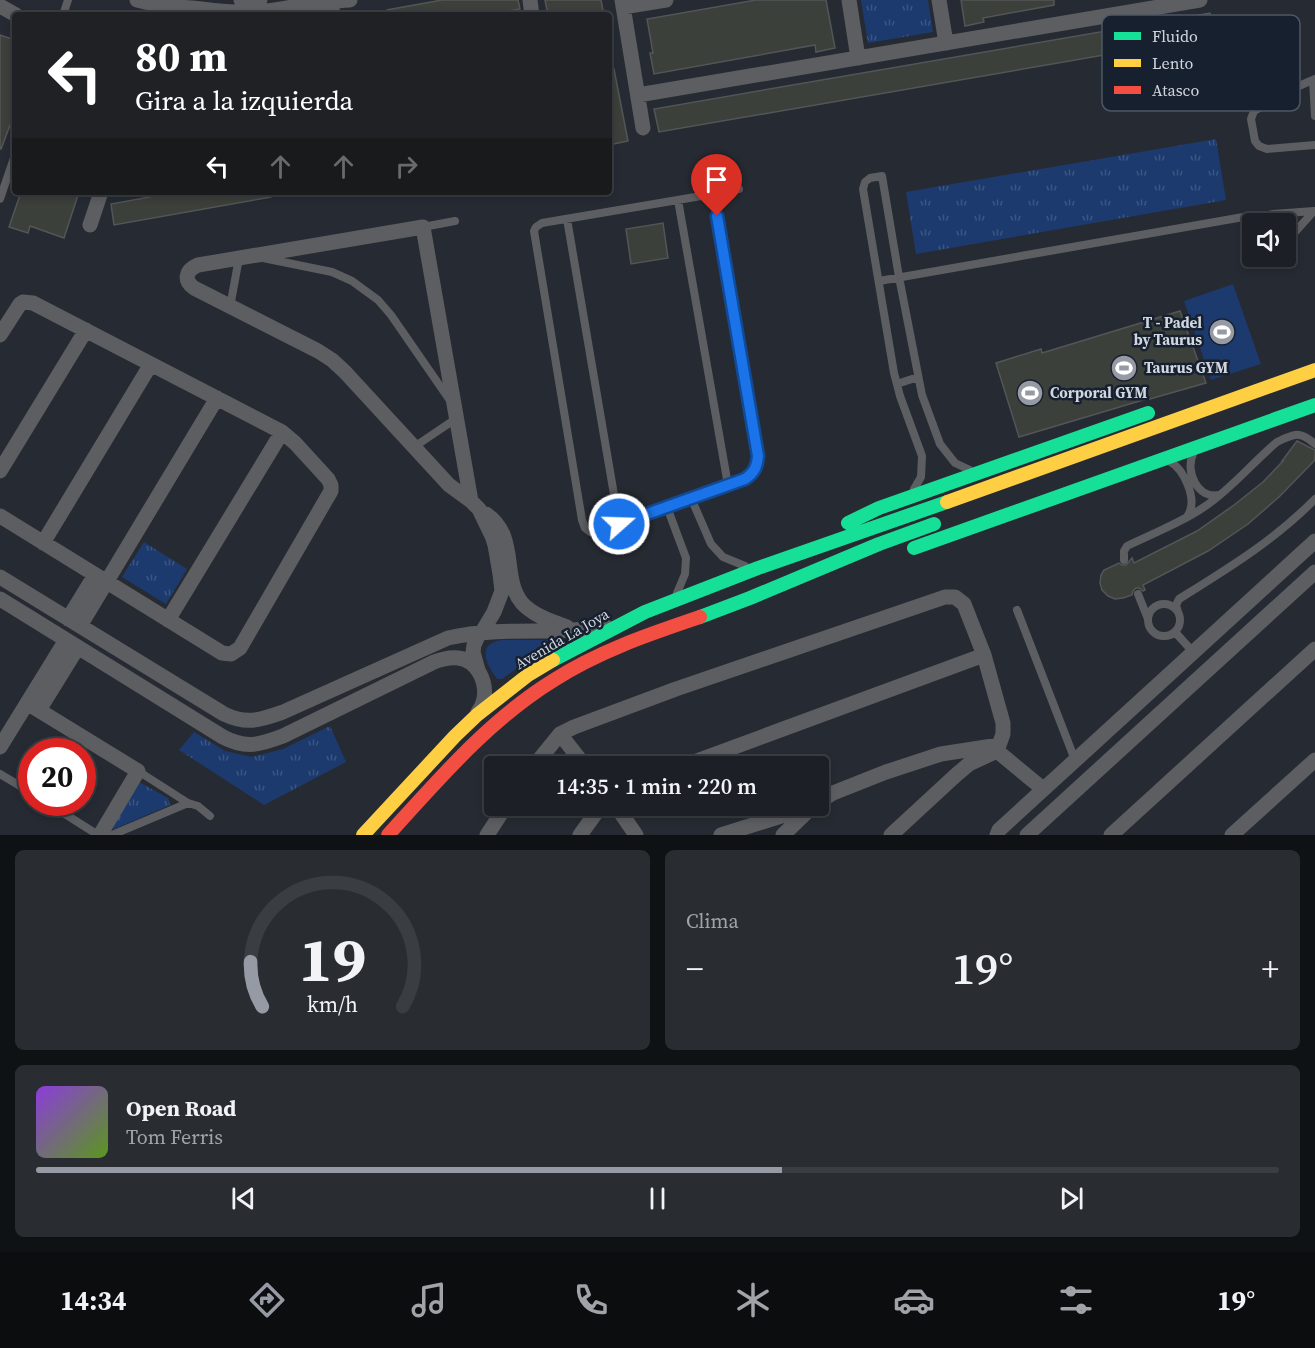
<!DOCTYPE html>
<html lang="es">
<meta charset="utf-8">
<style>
:root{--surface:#1c2026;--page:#292d32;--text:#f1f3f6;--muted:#a0a3a7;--line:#3a3e43;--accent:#959aa4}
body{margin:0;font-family:"Source Serif 4",serif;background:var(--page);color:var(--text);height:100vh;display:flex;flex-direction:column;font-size:22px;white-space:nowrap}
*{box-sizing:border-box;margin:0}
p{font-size:20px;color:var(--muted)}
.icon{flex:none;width:33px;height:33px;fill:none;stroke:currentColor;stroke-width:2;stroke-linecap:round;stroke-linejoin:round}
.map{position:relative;height:835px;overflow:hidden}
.side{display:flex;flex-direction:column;gap:15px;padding:15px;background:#0f1215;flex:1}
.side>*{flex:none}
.top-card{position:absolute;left:12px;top:12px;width:600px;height:183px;border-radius:6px;box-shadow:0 3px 9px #0003,0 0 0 2px var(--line);background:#202124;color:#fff;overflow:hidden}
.buttons{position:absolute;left:1242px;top:213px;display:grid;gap:12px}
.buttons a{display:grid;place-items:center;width:54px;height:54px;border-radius:6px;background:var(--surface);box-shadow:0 3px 9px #0003,0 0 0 2px var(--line);font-size:30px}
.speed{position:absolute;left:18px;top:738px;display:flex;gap:12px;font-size:30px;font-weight:700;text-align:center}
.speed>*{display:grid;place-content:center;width:78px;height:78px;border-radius:50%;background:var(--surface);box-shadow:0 3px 9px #0003,0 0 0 2px var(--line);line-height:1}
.speed .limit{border:9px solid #d22;background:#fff;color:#111}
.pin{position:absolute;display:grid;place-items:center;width:51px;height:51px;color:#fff;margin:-62px -26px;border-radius:50% 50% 50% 0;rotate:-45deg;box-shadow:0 0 6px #0007}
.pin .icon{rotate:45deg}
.me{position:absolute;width:66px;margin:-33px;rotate:70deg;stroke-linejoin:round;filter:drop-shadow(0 0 4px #0008)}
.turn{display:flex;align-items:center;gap:21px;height:126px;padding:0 24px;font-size:27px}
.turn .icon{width:78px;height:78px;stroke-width:2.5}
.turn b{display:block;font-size:42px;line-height:51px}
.lanes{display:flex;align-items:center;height:57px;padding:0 24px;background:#0003;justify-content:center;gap:30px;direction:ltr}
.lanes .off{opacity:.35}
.big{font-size:45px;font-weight:600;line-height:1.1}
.side .card{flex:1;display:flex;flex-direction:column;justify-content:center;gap:9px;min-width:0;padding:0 21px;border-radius:9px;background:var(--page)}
.side .dial{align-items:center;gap:0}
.dial svg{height:156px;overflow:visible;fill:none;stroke:var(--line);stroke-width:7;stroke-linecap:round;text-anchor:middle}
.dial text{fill:var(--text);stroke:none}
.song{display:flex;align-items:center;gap:18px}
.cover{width:72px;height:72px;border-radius:9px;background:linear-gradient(135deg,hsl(270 70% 55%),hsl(90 70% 35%))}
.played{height:6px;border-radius:3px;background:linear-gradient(90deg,var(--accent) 60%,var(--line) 60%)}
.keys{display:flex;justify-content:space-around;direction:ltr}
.heat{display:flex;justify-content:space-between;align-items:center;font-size:33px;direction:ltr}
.side .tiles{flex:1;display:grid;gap:15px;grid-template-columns:1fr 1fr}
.card:last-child{grid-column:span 2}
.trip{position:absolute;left:484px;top:756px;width:345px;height:60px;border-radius:6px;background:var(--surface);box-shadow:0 3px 9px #0003,0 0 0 2px var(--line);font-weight:600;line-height:60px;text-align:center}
.dock{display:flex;height:96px;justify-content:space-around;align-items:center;background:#0b0d0f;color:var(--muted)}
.dock .icon{width:42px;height:42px}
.dock .active{color:var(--accent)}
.dock b{font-size:27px;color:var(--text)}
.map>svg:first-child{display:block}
</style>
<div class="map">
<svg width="1315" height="835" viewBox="0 0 1315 835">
<defs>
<pattern id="park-tufts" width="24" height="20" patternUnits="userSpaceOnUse" patternTransform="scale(1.5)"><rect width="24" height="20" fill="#1c3a6e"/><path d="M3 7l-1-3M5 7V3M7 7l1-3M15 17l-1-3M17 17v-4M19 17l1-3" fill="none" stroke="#3c5682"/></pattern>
</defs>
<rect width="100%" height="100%" fill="#262a32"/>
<path fill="#1c3a6e" d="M1233,284L1261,364L1211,380L1184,301Z
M502,640H558L559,642L526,662L502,679H497C487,665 475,644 502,640Z"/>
<path fill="url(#park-tufts)" d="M861,0H928L933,32L868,43Z
M1216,139L1226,200L916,254L906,192Z
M144,542L187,569L166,604L122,577Z
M330,726L346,762L264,805L179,750L194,732L225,751L252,757L283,749Z
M137,781L168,798L170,805L114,829L112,823Z"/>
<path fill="#3c403b" stroke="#535656" stroke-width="1.5" d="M442,0H518L520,9L484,15H387V10Z
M545,0H601L604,15H548Z
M756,0H826L835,48L816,52L815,45L654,74L650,53H653L647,19Z
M961,0H1054V5L983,18L984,22L965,26Z
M1210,13L1214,36L659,132L654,109Z
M0,35L15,40V112L1,149H0Z
M614,69L628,141L609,145V70Z
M21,192H79L64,238L30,226L28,233L9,227Z
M177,192H271V197L114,225L111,204Z
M663,223L668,258L631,264L626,229Z
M1180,311L1206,383L1150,399L1143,400L1019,437L996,363L1041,349L1042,353Z
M1297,441L1315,450V460L1279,497L1248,524L1208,551L1143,585L1145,590L1143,591L1139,588H1136L1133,591L1132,595L1123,598L1115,599L1108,596L1102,590L1100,583L1101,575L1104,570L1119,563L1122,565H1126L1132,558L1134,563L1197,531L1234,505L1263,482L1283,461H1282Z"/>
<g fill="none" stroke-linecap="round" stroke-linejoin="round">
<path stroke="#5c5e61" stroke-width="8" d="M63,15L68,0
M1315,79L1299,86L1254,111L1251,119L1255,141L1259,146L1267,149L1315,145
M1313,80L1315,116
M713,194L758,456C757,467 754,473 745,479L598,532H590L585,528L582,520L534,231L536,227L542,223Z
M713,194L739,189
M0,199L15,155
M678,200L728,485
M1273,214L1314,211L1287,241
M567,219L619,524
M1252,224L1249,216L1266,215
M1258,224C1271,204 1295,217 1288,239
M423,227L455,221
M263,258L332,272L352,281L378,300L391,315L449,399
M879,281L1249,216
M230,307L239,258
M897,384L918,377
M414,447L457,418
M1193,454C1185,471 1197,499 1219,495
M1169,461C1184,469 1198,499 1188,515
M914,489L921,477L922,456L900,396L894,373L863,189L865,182L870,178L882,176L899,277L922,395L940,444L955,463L970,470
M691,498L711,544L723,557L745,566
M667,507L686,558L685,574L677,593
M1124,560V551L1127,546C1154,533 1183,522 1207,505C1233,487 1253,462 1277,442C1295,433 1300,431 1315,444
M1138,594L1148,619
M1148 620a16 16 0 1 1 32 0a16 16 0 1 1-32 0Z
M1017,610L1075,760
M1178,612L1176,605L1179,599C1227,569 1275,540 1315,499
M1175,632L1193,652
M138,771L188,803L198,806L210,816
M0,774L32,793
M46,802L98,835
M112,835L188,803"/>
<path stroke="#5c5e61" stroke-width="15" d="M137,0C155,5 174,7 192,8C217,11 242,14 267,11C295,7 322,1 350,0
M241,0L250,12L260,0
M331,0L333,15
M530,0L532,15
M622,0L643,128
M849,0L858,58
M939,0L946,43
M0,6L16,15
M623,7L666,0
M638,95L1200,0
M90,225L101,192
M0,335L20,304L23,302L33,303L282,432L295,443L328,479L331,485V491L240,648L231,654L222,653L0,516
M0,471L86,330
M471,501L423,227L198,265C186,270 183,280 194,288L318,351L332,360L345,372L449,485L471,501L479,509L492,536L495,545L500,574L502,591L494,612L482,632L478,636L474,645L473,652L478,670
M486,514C519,536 501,578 522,603C534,616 551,621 567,627
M43,543L151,364
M0,577L224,714C247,725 260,720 283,712L448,638C483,630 519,631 554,631C571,630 588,630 605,626
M0,599L223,737C246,749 259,745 283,736L434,662C442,659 450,657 458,658C477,660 487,681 484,699C483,704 481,708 478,712
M68,619L95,575
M168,620L282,432
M80,626L217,398
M27,703L138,771L100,835
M39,710L78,647
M0,747L66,640
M534,766L560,734
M585,766L560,734L574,727L676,689L945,597H955L964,604L984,655L1003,723V734L997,751L1043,789
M683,766L984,655
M819,802L833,793L886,772L941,754L999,745
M616,806L636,835
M487,835L506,806
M580,835L601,806
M721,835L813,806
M783,835L811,808
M891,835L956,775L969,764L997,751
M997,835L999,830L1315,541
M1027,835L1315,572
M1111,835L1315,649
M1232,835L1315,760"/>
<path stroke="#16e098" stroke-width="14" d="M848,523L879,508L1148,413
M914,548L1315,405
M700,617L750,598L879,544L934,524
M553,660L645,612L758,568L947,502"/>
<path stroke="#ffcf43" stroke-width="14" d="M947,502L1315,370
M363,835L455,736L477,715L528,675L553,660"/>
<path stroke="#f24e42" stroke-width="14" d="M388,835C439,779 489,720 554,680C599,651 650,634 700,617"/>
</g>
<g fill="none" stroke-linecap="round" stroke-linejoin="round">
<defs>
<path id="route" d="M619,524L745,479C754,473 757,467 758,456L717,216"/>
</defs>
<use href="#route" stroke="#114b97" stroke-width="15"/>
<use href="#route" stroke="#1a73e8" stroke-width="10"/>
</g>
<defs>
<symbol id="stadium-disc" viewBox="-11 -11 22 22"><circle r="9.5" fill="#959aa4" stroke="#17202e"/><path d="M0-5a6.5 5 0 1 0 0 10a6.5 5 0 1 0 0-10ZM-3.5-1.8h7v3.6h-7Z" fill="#fff"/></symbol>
</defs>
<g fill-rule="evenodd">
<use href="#stadium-disc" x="1207" y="317" width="30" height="30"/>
<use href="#stadium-disc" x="1109" y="353" width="30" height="30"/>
<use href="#stadium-disc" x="1015" y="378" width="30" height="30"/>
</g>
<g text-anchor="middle" stroke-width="5" stroke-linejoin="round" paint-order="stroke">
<g font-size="15" font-weight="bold" fill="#d1d7e1" stroke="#17202e" text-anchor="start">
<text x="1202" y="328" text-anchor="end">T - Padel<tspan x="1202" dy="17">by Taurus</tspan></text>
<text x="1144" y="373">Taurus GYM</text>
<text x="1050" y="398">Corporal GYM</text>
</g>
<g font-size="15" fill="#d1d7e1" stroke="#17202e">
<text transform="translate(562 639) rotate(-30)" y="5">Avenida La Joya</text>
</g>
</g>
<rect x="1102" y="15" width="198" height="96" rx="9" fill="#17202e" stroke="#4f5764" stroke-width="1.5"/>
<rect x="1114" y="32" width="27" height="8" fill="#16e098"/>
<rect x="1114" y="59" width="27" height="8" fill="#ffcf43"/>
<rect x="1114" y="86" width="27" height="8" fill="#f24e42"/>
<g font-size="16" fill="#d1d7e1">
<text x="1152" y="42">Fluido</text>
<text x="1152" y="69">Lento</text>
<text x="1152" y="96">Atasco</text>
</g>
</svg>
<div class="buttons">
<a><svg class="icon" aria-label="sound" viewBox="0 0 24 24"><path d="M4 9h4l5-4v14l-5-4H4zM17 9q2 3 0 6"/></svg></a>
</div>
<div class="speed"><div class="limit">20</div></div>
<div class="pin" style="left:717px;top:216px;background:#d93025"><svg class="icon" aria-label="arrive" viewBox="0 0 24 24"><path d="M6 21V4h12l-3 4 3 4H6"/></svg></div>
<svg class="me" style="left:619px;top:524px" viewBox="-20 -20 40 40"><circle r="17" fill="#1a73e8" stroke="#fff" stroke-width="3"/><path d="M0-11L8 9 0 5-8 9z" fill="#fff"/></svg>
<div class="trip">14:35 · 1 min · 220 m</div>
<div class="top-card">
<div class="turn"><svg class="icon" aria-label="left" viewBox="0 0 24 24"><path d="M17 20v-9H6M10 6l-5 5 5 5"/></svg><div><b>80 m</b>Gira a la izquierda</div></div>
<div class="lanes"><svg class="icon" aria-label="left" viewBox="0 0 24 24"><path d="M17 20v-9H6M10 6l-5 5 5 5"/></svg><svg class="icon off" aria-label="ahead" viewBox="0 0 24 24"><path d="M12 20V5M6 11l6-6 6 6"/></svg><svg class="icon off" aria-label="ahead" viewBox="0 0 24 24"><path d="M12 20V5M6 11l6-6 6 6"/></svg><svg class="icon off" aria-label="right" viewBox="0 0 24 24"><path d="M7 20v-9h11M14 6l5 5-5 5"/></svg></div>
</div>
</div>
<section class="side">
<div class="tiles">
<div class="card dial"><svg viewBox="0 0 100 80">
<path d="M14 69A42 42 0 1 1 86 69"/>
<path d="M14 69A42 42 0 0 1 8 46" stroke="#959aa4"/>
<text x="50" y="56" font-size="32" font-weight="700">19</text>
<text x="50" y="72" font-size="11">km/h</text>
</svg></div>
<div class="card"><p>Clima</p>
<div class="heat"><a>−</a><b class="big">19°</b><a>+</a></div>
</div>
<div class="card">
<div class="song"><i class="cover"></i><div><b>Open Road</b><p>Tom Ferris</p></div></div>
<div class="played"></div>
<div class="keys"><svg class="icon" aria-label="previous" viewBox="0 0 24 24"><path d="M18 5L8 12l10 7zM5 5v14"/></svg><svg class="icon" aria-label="pause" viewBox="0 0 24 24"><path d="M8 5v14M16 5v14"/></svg><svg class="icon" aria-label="next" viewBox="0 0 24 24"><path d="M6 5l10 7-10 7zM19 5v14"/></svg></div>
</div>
</div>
</section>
<nav class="dock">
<b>14:34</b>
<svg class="icon active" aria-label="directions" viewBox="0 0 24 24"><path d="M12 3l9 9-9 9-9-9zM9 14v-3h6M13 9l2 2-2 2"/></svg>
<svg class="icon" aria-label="music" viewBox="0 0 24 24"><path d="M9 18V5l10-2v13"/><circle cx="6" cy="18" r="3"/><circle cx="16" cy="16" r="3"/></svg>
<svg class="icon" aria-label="phone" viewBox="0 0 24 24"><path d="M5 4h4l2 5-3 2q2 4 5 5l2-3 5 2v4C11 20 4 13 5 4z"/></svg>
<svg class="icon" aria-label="climate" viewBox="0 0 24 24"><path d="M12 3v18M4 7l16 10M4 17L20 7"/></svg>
<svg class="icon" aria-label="car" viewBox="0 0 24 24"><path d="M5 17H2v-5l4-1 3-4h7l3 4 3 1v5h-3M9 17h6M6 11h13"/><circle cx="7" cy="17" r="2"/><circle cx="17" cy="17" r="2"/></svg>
<svg class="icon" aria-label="filters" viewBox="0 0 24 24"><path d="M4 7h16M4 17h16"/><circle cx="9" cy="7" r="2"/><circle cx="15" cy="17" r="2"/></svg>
<b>19°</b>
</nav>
